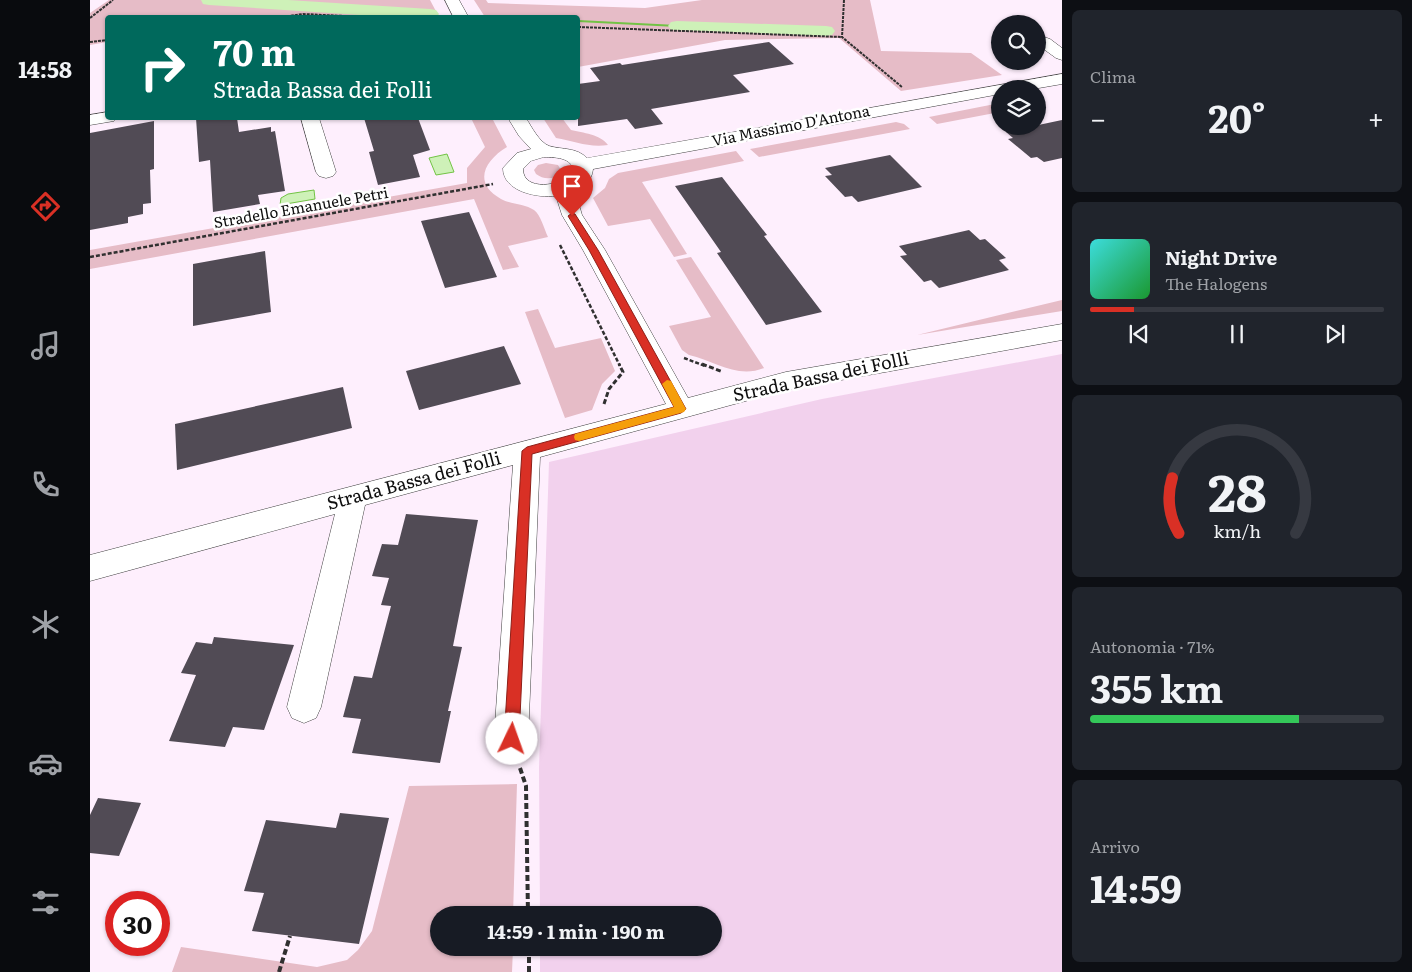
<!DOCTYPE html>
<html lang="it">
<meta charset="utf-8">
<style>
:root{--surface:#171b24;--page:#20242c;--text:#f1f3f6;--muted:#9ea1a6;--line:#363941;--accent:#d93025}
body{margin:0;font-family:Literata,serif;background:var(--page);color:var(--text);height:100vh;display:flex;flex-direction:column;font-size:19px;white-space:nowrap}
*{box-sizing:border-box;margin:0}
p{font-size:16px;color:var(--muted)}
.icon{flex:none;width:28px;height:28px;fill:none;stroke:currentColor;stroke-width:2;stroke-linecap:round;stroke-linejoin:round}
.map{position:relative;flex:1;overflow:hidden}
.details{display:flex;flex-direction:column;gap:10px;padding:10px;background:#0d0f14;width:350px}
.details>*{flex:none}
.guide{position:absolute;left:15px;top:15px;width:475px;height:105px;border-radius:5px;box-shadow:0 1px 4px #0004;background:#00695c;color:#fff;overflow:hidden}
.fabs{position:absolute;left:901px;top:15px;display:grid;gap:10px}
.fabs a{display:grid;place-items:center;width:55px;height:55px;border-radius:50%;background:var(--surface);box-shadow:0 1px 4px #0004;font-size:25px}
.speed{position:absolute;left:15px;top:891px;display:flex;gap:10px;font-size:25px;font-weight:700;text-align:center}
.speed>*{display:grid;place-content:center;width:65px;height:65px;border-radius:50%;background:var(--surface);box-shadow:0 1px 4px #0004;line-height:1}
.speed .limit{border:8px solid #d22;background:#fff;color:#111}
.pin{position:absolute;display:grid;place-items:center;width:42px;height:42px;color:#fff;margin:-51px -21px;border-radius:50% 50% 50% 0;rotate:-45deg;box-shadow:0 0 5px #0007}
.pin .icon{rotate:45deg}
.me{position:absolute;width:55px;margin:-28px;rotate:3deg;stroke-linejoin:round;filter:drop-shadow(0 0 4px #0008)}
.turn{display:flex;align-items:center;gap:18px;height:105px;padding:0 25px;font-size:22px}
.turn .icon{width:65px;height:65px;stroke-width:2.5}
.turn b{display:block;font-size:35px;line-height:42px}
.big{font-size:38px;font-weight:700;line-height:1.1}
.details .widget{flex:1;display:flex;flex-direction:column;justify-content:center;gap:8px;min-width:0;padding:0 18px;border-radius:8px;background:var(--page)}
.details .dial{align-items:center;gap:0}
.dial svg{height:130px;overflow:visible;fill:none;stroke:var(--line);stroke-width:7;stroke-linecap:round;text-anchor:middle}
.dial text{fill:var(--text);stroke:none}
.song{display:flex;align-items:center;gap:15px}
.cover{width:60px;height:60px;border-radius:8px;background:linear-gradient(135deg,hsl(180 70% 55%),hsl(130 70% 35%))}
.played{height:5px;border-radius:2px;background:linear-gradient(90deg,var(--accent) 15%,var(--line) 15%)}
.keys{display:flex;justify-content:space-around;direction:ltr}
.heat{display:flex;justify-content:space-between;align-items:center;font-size:28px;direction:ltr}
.charge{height:8px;border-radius:4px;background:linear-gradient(90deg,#34c759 71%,var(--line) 0)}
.trip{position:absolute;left:340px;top:906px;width:292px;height:50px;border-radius:25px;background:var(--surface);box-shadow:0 1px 4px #0004;font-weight:700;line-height:50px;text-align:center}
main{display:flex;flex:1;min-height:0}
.tab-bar{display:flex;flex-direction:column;width:90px;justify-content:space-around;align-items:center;background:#090b0e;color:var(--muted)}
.tab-bar .icon{width:35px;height:35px}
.tab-bar .on{color:var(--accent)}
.tab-bar b{font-size:22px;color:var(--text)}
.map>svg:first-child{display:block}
</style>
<main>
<nav class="tab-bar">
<b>14:58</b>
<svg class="icon on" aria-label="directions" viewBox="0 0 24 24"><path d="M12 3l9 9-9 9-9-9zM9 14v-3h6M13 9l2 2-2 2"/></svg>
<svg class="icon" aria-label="music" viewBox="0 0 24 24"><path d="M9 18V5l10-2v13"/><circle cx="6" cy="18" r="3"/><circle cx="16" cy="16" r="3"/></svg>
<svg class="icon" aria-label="phone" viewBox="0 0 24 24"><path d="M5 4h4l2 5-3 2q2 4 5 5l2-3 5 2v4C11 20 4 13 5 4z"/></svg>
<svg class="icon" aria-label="climate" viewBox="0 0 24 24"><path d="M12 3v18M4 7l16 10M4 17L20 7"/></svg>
<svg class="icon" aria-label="car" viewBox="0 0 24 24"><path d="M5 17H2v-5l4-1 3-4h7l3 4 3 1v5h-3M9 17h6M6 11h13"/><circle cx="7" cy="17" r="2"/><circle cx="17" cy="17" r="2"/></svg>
<svg class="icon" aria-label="filters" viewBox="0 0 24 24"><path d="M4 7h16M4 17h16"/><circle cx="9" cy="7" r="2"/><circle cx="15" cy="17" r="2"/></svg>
</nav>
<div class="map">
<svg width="972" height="972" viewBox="0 0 972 972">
<rect width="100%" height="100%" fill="#feeffd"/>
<path fill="#f2d1ed" d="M972,354V972H450V948H624V915H450L449,768L459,462L732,399Z"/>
<path fill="#e6bcc7" d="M19,0H340L349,17L219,16L206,18H18L17,42L0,45V13Z
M384,0H396L398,3L555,8L612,0H780L791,51L881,53L912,75L811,91L749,38L635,40L488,67V18L395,17Z
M910,103V112L847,124L839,117Z
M381,118H402L417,147C395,160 382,183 411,199C420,204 435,204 444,210C451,215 454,229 458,237L418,246L429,267L413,270L384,199L0,269V250L377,183V168L395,147Z
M453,118H472L481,130C493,133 510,134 518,145C499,148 484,141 466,138Z
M806,122L814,124L820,129L669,157L660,149Z
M646,151L654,161L552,182L597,254L584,257L560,219L518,226L503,198L515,188L519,179L528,173Z
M456,163L468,165L472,172C464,180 454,180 446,174L444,170L448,165Z
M601,257L674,368C647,379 625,361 599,355L592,350L579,326L621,317L586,260Z
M972,300V311L827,335Z
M448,309L465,348L511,338L525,371L512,384L502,410L475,418L435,312Z
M427,784L423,915H349V948H423L422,972H82L91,947L227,967L257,960L268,950L282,931L319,786Z"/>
<path fill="#cef1b8" stroke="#72c345" d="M357,154L364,172L346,175L339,158Z
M224,190L225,199L190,205L191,198L198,194Z"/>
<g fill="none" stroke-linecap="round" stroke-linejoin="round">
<path fill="#72c345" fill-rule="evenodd" d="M488,20L587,25L589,26L587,27L488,22Z"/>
<path fill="#cef1b8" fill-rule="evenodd" d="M111,0H198L340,9L346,10L349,14L346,18H315L119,5L113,4Z
M587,21L736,26L742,27L745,31L742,35L736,36L581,30L578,26L581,22Z"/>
</g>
<path fill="#514b55" d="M679,42L704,64L643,75L660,92L561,109L573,124L545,129L537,119L488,126V84L510,81L500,68L530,63L532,65Z
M106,118H147L149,132L181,127V132L185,131L195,191L168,195L170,204L123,212L120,160L109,162Z
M274,118H328L340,150L323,155L330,177L288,185L279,152L284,151Z
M972,120V158L954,162L947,157L941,158L918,139L923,138L916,132Z
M64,121V169L60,170L61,203L53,204V214L38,217V223L0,230V133Z
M800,155L832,187L768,202L762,196L755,197L735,176L742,175L735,168Z
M632,177L677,235L674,236L732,312L676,325L627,253L631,252L585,186Z
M379,212L407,277L355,288L331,221Z
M879,230L890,240L895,239L916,258L909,260L919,270L849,288L841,280L834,282L810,256L817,255L809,246Z
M175,251L181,312L103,326V264Z
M414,346L431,384L329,410L316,371Z
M253,387L262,428L87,470L85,424Z
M316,514L388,520L363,646L372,647L358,711H361L350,763L262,753L271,719L253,717L264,676L282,678L301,606L291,605L299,578L282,576L292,544L308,545Z
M124,637L204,645L174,730L143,727L135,747L79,741L106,675L91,673L106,642L122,644Z
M8,798L51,803L29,856L0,853V815Z
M250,813L299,818L269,944L162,931L174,893L154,891L176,820L246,828Z"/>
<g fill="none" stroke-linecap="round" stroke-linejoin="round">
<defs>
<path id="minor" d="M355,0H369L379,18H364Z
M954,37L960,39L972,48V60L966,58L948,45V39Z
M972,74V84L943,89H910V94L503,169C502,181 494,186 485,191L492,215L515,250L598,398L696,372L972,324V340L696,390L450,457L438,739L433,751L421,756L409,751L404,739L423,465L275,505L231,707L226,718L214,723L202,718L197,707L245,514L0,581V555L576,404L493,250L472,215L466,196C448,198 413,192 413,168L427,153L441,149L429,136L418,118H436C441,126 449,142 459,146C473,150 486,147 497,158ZM454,157C467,157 485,158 483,174C471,186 433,192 433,169L441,161Z
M18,112V118H27L24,121L0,125V115Z
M211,118H229L246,172L243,176L236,178L229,176L226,172Z"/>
</defs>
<use href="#minor" stroke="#414141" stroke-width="1"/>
<path stroke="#303030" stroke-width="2" stroke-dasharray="3 1" stroke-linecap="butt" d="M754,0L752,37L812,87
M0,18L23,0
M185,18L213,14L296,18
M488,27L752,37
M0,42L18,40"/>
<path stroke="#303030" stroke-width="2.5" stroke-dasharray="4 2" stroke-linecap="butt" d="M470,245L530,366
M0,257L403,184
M594,358L615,366"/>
<path stroke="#303030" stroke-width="3" stroke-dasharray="5 2.5" stroke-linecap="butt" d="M612,364L633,372
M514,404L519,389L533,372L529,364"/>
<path stroke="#303030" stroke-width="4" stroke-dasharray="6 3" stroke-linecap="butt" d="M430,768L436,786L438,915
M439,948V972
M189,972L200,936"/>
<use href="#minor" fill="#fff" fill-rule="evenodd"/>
</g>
<path fill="#d93025" stroke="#8d1f18" d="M482,213L485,214L508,250L596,409L591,413L442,454L429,739L427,744L422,746L416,744L414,739L432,451L437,447L584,407L499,250L478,216Z"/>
<path fill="#f59e0b" d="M577,380L581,381L596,409L594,412L489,441L485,440L484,437L485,434L584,407L572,384Z"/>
<g text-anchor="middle" stroke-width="5" stroke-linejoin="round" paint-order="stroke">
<g font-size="15" fill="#0e0e0e" stroke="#fff">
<text transform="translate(701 126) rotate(-11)" y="5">Via Massimo D'Antona</text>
<text transform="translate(211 208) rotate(-10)" y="5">Stradello Emanuele Petri</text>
</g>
<g font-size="18" fill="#0e0e0e" stroke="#fff">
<text transform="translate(731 377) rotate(-12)" y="6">Strada Bassa dei Folli</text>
<text transform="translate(324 481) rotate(-15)" y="6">Strada Bassa dei Folli</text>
</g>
</g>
</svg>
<div class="fabs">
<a><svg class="icon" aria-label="search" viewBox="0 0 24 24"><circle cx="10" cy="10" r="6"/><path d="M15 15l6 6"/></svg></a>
<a><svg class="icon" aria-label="layers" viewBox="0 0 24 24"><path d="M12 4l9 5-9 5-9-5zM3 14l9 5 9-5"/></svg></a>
</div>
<div class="speed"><div class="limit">30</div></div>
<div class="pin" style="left:482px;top:216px;background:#d93025"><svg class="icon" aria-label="arrive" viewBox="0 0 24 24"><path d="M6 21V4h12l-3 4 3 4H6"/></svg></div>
<svg class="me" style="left:422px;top:739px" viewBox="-20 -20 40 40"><circle r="19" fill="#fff"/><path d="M0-13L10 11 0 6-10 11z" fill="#d93025"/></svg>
<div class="trip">14:59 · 1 min · 190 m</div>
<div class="guide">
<div class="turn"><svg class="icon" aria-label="right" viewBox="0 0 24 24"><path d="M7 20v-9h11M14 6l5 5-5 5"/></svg><div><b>70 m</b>Strada Bassa dei Folli</div></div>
</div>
</div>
<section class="details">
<div class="widget"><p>Clima</p>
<div class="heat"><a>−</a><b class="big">20°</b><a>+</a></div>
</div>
<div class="widget">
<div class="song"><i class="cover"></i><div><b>Night Drive</b><p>The Halogens</p></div></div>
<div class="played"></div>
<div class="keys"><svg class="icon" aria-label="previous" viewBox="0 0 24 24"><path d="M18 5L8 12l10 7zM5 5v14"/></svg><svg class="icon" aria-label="pause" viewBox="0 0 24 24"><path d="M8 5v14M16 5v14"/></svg><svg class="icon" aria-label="next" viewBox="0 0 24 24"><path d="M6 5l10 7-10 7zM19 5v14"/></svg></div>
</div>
<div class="widget dial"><svg viewBox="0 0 100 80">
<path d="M14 69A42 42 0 1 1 86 69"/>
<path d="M14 69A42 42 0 0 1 10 35" stroke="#d93025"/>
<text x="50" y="56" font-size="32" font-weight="700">28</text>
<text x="50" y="72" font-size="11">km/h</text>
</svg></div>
<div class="widget"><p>Autonomia · 71%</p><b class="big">355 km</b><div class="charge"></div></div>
<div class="widget"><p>Arrivo</p><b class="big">14:59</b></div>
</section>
</main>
